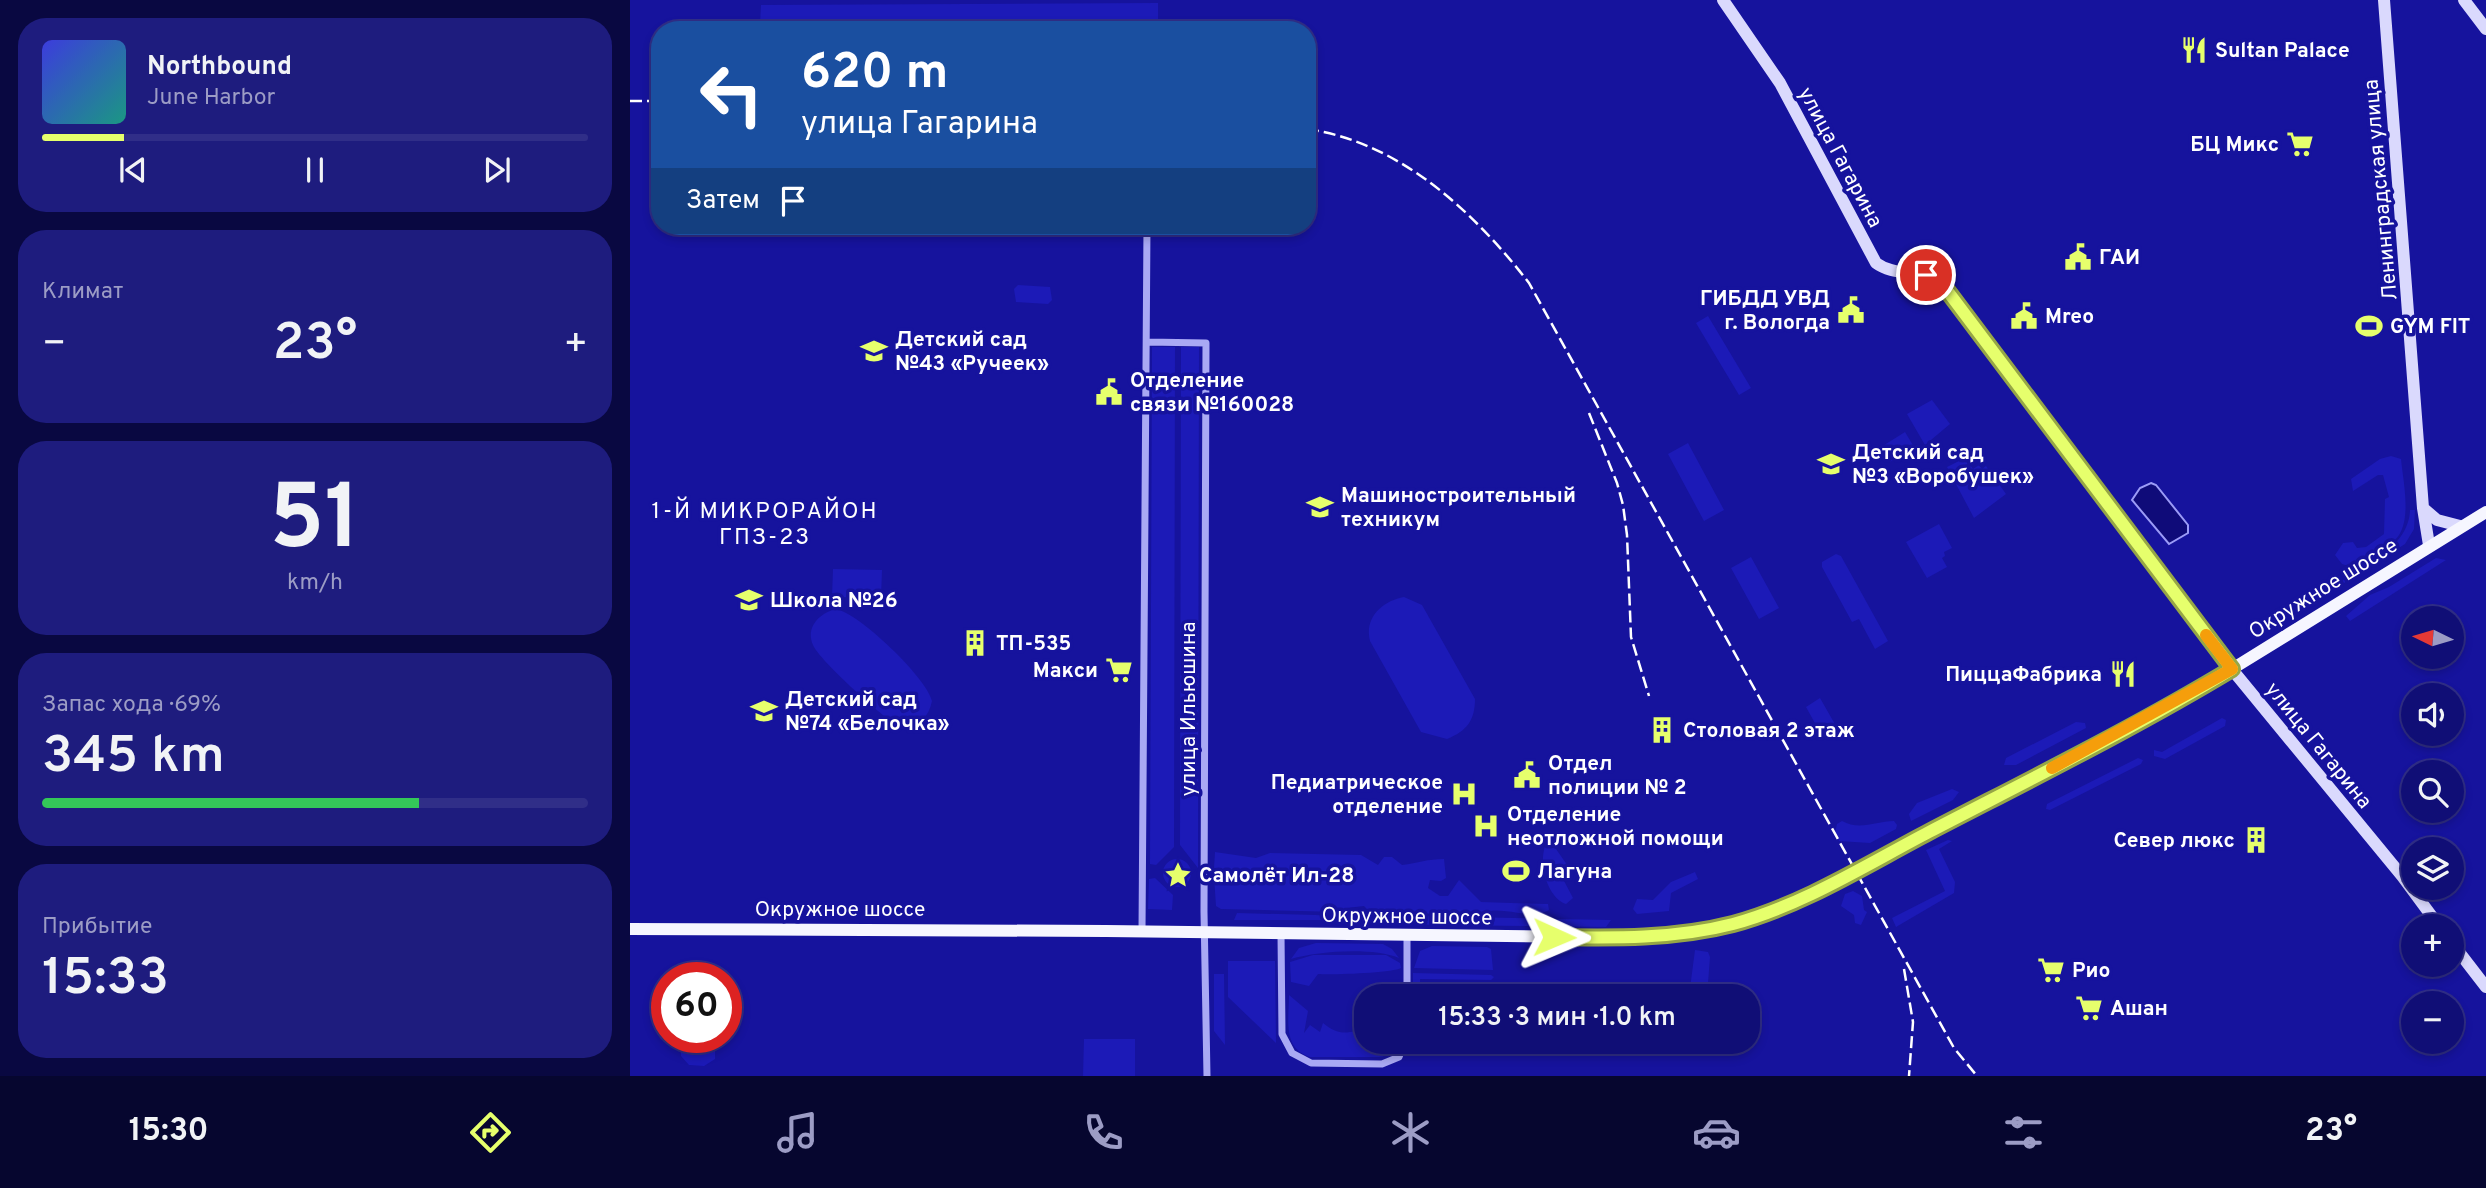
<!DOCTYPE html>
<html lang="ru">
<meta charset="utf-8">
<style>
:root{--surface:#100e76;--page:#1e1c7e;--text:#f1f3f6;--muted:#9c9cc5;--line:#302e88;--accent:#e6ff6c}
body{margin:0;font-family:Overpass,sans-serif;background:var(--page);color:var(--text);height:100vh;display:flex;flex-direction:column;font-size:26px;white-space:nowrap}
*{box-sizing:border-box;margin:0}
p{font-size:23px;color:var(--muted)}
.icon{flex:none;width:38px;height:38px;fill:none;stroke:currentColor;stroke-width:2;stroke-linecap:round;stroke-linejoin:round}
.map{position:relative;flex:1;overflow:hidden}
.drawer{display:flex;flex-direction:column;gap:18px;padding:18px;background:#090841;width:630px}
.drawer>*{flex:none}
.banner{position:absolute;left:21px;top:21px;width:665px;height:214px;border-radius:28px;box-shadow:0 4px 10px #0003,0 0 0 2px var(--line);background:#1a4fa0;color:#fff;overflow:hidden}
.needle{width:46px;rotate:275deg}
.buttons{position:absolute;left:1771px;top:606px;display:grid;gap:14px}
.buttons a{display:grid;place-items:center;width:63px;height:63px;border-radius:50%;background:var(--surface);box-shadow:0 4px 10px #0003,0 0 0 2px var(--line);font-size:35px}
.speed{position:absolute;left:21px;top:962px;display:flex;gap:14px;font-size:35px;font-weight:700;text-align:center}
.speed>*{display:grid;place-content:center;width:91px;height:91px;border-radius:50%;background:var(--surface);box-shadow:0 4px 10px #0003,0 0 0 2px var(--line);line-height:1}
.speed .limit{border:10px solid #d22;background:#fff;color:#111}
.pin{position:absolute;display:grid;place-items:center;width:60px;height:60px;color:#fff;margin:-30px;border:4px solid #fff;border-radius:50%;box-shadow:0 2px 7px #0007}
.me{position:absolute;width:77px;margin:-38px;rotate:91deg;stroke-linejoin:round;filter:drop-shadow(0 0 5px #0008)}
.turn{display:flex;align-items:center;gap:24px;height:147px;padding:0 35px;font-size:32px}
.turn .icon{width:91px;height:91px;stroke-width:2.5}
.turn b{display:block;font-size:49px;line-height:60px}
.then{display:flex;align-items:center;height:66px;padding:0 35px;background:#0003;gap:14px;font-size:26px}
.big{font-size:52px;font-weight:600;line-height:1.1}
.drawer .card{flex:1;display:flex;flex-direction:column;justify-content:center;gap:10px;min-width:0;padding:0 24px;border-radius:28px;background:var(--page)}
.drawer .dial{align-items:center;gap:0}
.dial b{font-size:91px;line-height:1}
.song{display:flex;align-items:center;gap:21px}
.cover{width:84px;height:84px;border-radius:10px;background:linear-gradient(135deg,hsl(240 70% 55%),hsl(170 70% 35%))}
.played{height:7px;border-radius:4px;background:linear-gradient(90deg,var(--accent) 15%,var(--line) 15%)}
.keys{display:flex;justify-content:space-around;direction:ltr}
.heat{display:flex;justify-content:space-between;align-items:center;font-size:38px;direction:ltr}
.charge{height:10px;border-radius:5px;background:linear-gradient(90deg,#34c759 69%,var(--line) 0)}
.trip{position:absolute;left:724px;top:984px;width:406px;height:70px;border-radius:28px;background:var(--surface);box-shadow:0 4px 10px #0003,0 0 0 2px var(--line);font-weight:600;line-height:70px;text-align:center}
.tab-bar{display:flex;height:112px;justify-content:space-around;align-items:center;background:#06062f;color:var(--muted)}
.tab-bar .icon{width:49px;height:49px}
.tab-bar .current{color:var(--accent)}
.tab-bar b{font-size:32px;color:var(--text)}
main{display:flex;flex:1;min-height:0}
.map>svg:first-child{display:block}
</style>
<main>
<section class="drawer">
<div class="card">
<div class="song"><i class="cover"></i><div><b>Northbound</b><p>June Harbor</p></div></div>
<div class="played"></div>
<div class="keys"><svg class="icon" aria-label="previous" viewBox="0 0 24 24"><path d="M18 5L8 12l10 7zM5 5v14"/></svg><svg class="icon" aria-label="pause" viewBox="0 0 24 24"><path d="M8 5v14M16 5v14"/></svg><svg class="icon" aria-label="next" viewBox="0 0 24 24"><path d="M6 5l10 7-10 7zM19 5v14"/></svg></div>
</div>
<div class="card"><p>Климат</p>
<div class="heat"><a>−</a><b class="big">23°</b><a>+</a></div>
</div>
<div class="card dial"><b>51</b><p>km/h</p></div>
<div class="card"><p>Запас хода · 69%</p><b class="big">345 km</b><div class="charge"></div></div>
<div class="card"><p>Прибытие</p><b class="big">15:33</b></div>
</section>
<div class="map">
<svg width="1856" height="1076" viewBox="0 0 1856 1076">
<rect width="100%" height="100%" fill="#16139d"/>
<path fill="#1c1ab7" d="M528,3V30H106V24H130L131,5Z
M388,285L420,287L422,300L418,304L386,302L384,289Z
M1078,316L1121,388L1109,395L1066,323Z
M522,347H545L544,847L526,865L520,864Z
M551,347H569L568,868L550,845Z
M1302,400L1320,424L1295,445L1277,414Z
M1275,432L1284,447L1260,462L1251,447Z
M1058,443L1094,510L1074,521L1038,454Z
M1761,456L1771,459C1773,481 1783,523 1765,540C1753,550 1736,558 1722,567L1712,564L1705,555L1713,543L1723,542L1727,548L1736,547L1754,534L1755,499L1759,497L1753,475H1748L1723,491L1721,479L1750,459Z
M1335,458L1343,469L1349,465L1352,469L1356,466L1376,494L1344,518L1317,467Z
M1780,510H1785L1784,529L1775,544L1700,592L1698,589C1728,570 1779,549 1780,510Z
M1309,524L1322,548L1314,552L1315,556L1312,558L1317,567L1297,578L1276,542Z
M1206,554L1211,556L1258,641L1245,649L1229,619L1222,622L1192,567V562Z
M1121,557L1149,608L1129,619L1101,568Z
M1806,558L1816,560L1720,621L1716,616L1740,595L1759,587Z
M203,569L252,570L251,598L202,597Z
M774,597L792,605L845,699C845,720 837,731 817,739L791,732L740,641C734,618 752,601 774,597Z
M206,609C229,613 297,678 302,701C298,720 286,729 266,725C251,715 189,660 183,645C175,627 190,613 206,609Z
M1190,698L1206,726L1191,734L1176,707Z
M1592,718L1596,720L1595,726L1535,759L1524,756V750L1532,752Z
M1446,722L1455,723L1456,728L1386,765H1374L1376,758Z
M1508,758L1513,760L1511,764L1420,810L1416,809L1417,804Z
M1322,789L1329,792L1323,800L1281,821L1279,814L1287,803Z
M1212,821C1230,831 1246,821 1264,821L1267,825L1266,829L1240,843L1209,841L1205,833L1207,824Z
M919,839L940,869L939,876L933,879L943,898L936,904C915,897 906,855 919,839Z
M1318,840L1322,841L1309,849L1325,882L1324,893L1266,927L1262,918L1315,891L1296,850Z
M585,852L626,858L640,853L731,855L748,865L754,857H762L772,865C788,863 798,859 814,859L816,878L811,881L800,880L798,888L810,896H818L829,880L851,902L915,904H918L919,910C902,920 879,908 860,911C822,916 779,913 740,912L734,906L717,908L710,912L591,909L586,906L584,877H591L594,870L584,868Z
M533 873a14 14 0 1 1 28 0a14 14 0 1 1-28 0Z
M1065,872L1068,879L1041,893L1039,911L1007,914L1003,909L1007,899L1023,900L1041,882Z
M525,878L543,895L542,910L518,909L519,879Z
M1223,891L1232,896L1234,910L1237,912L1231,925L1225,923L1224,915L1211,906L1215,894Z
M607,913L686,915L698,916L694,920H604Z
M745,915L981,920L976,927L802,925L746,920Z
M686,943L753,944L762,949L769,958C743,947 688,951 661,959L669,948Z
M802,946L857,947L861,949L863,970L784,968L790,951Z
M1065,950L1078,952L1080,957L1077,996H1059Z
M683,955H756L770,963L771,968C763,973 701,975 688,974L679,986L661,982L660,962Z
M598,961H645L646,1043L598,997Z
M783,973L861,975L864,977L861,980L790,979V996H783Z
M584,974H594L595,1045L584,1031Z
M659,995L678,1011L674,1033L680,1025L690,1032L693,1023C708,1036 719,1034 737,1027V1041H770C766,1050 759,1056 749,1057H680C652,1048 659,1019 659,995Z
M51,1038H85V1059L74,1066L59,1065L51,1056Z
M454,1039H505V1076H453Z"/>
<path fill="#0f0b79" stroke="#9b9bf7" stroke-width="2" d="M1521,483L1526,485L1558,525V533L1539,544L1502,500L1510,488Z"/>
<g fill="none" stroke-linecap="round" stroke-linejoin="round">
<path stroke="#a9a9f4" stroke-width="7" d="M518,342L576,343L574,912L577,1076
M512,931L517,226
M651,934L652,1034L662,1053L681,1063L752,1064L769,1057L775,1041
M777,996V935"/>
<path stroke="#dad9fd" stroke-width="12" d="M1093,0L1150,83L1246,263C1265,277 1292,269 1311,284L1591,656L1772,876L1809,926
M1754,0L1793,508L1799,545
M1834,0L1856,29
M1793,508L1807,520L1830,526
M1822,943L1856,987"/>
<path stroke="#f6f6ff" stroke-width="12" d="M0,929L476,931L957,937L1041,935L1102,924L1169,899L1503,725L1602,669L1856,512"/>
<path stroke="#fff" stroke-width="2.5" stroke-dasharray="12 5" stroke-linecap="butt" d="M0,101H30
M677,129C770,142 844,212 899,283L1324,1048L1347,1076
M959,413L987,483L993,505L997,535L1001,637L1019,696
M1274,969L1283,1022L1279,1076"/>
</g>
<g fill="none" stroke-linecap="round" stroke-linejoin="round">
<defs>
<path id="route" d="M924,937C984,938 1045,939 1103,924C1173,905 1236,865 1299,832C1401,779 1504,728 1602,669L1316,289L1296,275"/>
</defs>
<use href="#route" stroke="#96a646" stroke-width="18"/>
<use href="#route" stroke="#e6ff6c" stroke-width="12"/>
<path stroke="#f59e0b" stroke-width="12" d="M1422,768L1602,669L1576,635"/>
</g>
<defs>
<symbol id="restaurant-bare" viewBox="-9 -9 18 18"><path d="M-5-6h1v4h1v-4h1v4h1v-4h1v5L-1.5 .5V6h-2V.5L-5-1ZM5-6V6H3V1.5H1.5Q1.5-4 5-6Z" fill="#e6ff6c" stroke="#16139d" stroke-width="2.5" paint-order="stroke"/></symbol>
<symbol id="supermarket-bare" viewBox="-9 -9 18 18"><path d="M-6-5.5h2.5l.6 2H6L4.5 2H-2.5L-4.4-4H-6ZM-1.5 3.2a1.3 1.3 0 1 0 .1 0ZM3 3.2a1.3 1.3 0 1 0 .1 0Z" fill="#e6ff6c" stroke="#16139d" stroke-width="2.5" paint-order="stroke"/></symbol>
<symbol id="civic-bare" viewBox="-9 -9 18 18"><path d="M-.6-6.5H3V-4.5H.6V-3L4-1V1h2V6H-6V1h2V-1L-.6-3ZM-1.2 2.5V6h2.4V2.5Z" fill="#e6ff6c" stroke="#16139d" stroke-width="2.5" paint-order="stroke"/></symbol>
<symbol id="stadium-bare" viewBox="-9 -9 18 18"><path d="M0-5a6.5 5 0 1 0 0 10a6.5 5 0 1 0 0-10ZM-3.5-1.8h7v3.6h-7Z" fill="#e6ff6c" stroke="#16139d" stroke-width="2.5" paint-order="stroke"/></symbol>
<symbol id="school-bare" viewBox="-9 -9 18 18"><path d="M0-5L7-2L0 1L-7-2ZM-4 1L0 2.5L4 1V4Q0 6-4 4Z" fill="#e6ff6c" stroke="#16139d" stroke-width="2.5" paint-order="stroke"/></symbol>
<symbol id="building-bare" viewBox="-9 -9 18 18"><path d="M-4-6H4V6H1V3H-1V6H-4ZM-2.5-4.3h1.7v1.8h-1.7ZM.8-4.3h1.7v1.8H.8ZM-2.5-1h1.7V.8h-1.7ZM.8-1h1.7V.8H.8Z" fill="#e6ff6c" stroke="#16139d" stroke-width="2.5" paint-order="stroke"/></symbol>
<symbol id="hospital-bare" viewBox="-9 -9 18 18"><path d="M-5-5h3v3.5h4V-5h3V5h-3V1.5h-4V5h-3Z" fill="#e6ff6c" stroke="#16139d" stroke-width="2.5" paint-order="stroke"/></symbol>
<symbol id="sight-bare" viewBox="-9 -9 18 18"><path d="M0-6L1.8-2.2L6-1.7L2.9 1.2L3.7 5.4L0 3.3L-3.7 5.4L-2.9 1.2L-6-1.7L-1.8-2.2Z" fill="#e6ff6c" stroke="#16139d" stroke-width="2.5" paint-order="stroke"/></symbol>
</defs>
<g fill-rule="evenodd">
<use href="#restaurant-bare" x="1545" y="31" width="38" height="38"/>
<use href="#supermarket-bare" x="1651" y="125" width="38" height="38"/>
<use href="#civic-bare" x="1429" y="238" width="38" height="38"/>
<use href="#civic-bare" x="1202" y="291" width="38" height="38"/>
<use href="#civic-bare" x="1375" y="297" width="38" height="38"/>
<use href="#stadium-bare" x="1720" y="307" width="38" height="38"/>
<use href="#school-bare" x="225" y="332" width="38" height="38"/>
<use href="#civic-bare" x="460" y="373" width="38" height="38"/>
<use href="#school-bare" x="1182" y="445" width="38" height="38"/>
<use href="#school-bare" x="671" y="488" width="38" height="38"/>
<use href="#school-bare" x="100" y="581" width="38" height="38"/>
<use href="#building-bare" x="326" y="624" width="38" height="38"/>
<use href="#supermarket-bare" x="470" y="651" width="38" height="38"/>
<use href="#restaurant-bare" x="1474" y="655" width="38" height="38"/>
<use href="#school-bare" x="115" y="692" width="38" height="38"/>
<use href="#building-bare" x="1013" y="711" width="38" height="38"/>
<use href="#civic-bare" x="878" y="756" width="38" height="38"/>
<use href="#hospital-bare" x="815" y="775" width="38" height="38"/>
<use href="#hospital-bare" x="837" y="807" width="38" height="38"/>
<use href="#building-bare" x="1607" y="821" width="38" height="38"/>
<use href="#stadium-bare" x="867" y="852" width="38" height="38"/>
<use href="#sight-bare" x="529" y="856" width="38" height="38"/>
<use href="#supermarket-bare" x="1402" y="951" width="38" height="38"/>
<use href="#supermarket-bare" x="1440" y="989" width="38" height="38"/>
</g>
<g text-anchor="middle" stroke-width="7" stroke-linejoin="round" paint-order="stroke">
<g font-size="21" font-weight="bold" fill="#fff" stroke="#16139d" text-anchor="start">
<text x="1585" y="57">Sultan Palace</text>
<text x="1649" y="151" text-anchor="end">БЦ Микс</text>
<text x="1469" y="264">ГАИ</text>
<text x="1200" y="305" text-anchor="end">ГИБДД УВД<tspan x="1200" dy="24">г. Вологда</tspan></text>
<text x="1415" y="323">Mreo</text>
<text x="1760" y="333">GYM FIT</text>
<text x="265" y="346">Детский сад<tspan x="265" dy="24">№43 «Ручеек»</tspan></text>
<text x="500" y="387">Отделение<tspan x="500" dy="24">связи №160028</tspan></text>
<text x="1222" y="459">Детский сад<tspan x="1222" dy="24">№3 «Воробушек»</tspan></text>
<text x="711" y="502">Машиностроительный<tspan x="711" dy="24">техникум</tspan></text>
<text x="140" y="607">Школа №26</text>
<text x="366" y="650">ТП-535</text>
<text x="468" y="677" text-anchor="end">Макси</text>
<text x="1472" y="681" text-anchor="end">ПиццаФабрика</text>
<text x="155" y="706">Детский сад<tspan x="155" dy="24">№74 «Белочка»</tspan></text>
<text x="1053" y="737">Столовая 2 этаж</text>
<text x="918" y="770">Отдел<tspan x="918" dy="24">полиции № 2</tspan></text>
<text x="813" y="789" text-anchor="end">Педиатрическое<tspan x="813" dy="24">отделение</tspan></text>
<text x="877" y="821">Отделение<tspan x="877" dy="24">неотложной помощи</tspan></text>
<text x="1605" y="847" text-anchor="end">Север люкс</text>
<text x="907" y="878">Лагуна</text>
<text x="569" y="882">Самолёт Ил-28</text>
<text x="1442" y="977">Рио</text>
<text x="1480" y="1015">Ашан</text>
</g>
<g font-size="21" fill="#fff" stroke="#16139d">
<text transform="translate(1211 157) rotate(62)" y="7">улица Гагарина</text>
<text transform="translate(1750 190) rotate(-95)" y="7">Ленинградская улица</text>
<text transform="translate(1693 588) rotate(-32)" y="7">Окружное шоссе</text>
<text transform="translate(558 709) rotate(-90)" y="7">улица Ильюшина</text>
<text transform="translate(1689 745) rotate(51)" y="7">улица Гагарина</text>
<text x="210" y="916">Окружное шоссе</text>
<text transform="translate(777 916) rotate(1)" y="7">Окружное шоссе</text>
</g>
<g font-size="23" letter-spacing="2" fill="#fff" stroke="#16139d">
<text x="135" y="518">1-Й МИКРОРАЙОН<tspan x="135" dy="26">ГПЗ-23</tspan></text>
</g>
</g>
</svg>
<div class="buttons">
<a><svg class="needle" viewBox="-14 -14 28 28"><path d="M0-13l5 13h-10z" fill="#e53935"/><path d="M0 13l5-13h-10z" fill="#9c9cc5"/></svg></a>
<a><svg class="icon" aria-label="sound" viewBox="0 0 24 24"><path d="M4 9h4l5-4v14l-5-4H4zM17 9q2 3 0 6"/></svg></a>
<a><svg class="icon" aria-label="search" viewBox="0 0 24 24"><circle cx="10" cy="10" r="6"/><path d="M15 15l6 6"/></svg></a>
<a><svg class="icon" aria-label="layers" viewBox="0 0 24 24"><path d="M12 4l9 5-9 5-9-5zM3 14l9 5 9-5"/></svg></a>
<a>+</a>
<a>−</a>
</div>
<div class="speed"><div class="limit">60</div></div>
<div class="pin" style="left:1296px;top:275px;background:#d93025"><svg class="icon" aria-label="arrive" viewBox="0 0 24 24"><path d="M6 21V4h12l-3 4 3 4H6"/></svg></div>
<svg class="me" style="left:924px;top:937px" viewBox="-20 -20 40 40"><path d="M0-17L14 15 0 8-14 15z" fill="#e6ff6c" stroke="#fff" stroke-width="4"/></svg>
<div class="trip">15:33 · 3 мин · 1.0 km</div>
<div class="banner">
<div class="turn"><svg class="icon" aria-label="left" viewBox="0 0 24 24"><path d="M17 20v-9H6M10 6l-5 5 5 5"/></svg><div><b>620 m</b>улица Гагарина</div></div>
<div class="then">Затем<svg class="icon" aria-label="arrive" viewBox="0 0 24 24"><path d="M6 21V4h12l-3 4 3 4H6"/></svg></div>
</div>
</div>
</main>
<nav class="tab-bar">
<b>15:30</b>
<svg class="icon current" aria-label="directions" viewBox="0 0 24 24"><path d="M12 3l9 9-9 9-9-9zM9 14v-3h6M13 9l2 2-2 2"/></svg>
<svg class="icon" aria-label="music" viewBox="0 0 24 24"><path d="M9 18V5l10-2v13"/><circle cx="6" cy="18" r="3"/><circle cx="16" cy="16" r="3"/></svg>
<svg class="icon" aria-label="phone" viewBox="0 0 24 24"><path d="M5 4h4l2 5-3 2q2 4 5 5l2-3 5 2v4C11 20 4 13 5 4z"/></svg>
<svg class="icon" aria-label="climate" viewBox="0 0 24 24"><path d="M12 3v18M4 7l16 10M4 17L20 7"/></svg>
<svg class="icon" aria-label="car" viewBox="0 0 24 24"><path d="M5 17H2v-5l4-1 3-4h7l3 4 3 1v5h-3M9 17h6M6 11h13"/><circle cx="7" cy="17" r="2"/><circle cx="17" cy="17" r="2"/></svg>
<svg class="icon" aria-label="filters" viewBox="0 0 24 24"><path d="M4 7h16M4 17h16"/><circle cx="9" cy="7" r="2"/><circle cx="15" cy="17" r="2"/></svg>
<b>23°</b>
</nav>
